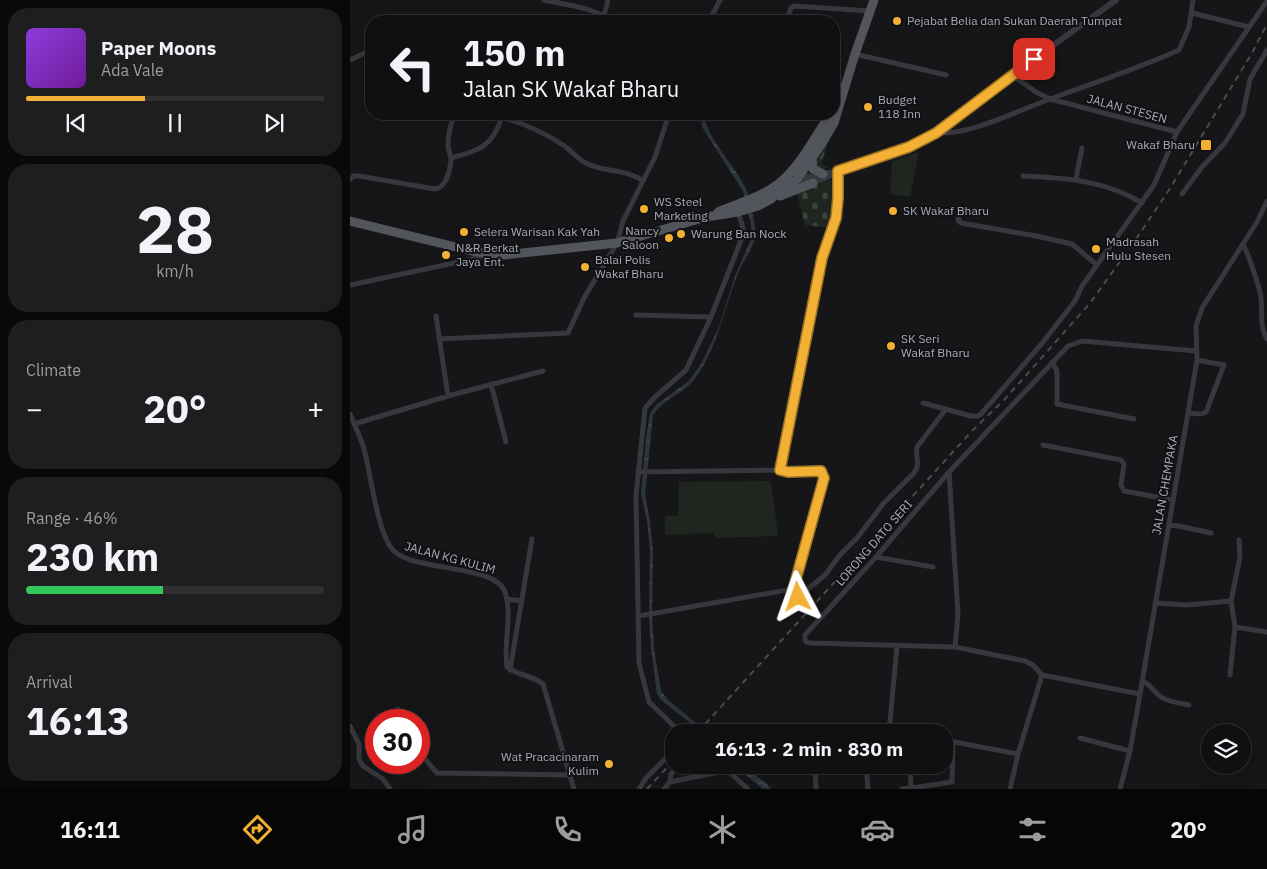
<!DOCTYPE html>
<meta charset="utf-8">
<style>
:root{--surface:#101012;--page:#1e1e20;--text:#f1f3f6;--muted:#9c9d9f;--line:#303032;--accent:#f2b134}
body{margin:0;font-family:"IBM Plex Sans",sans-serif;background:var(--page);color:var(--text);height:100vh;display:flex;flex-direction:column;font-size:19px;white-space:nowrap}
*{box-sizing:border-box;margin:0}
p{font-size:16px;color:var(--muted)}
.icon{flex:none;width:28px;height:28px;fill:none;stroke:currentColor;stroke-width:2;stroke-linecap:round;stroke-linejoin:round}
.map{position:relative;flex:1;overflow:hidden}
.sheet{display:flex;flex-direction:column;gap:8px;padding:8px;background:#09090a;width:350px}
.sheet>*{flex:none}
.hud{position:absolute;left:15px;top:15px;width:475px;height:105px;border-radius:20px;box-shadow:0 5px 20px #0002,0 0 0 1px var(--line);background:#101012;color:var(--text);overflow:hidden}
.tools{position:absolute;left:851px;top:724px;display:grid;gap:10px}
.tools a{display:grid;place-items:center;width:50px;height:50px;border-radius:50%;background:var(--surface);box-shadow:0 5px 20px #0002,0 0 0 1px var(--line);font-size:25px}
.speed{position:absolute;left:15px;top:709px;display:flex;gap:10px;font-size:25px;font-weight:700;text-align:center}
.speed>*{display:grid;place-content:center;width:65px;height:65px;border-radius:50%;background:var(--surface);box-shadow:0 5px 20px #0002,0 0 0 1px var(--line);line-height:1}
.speed .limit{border:8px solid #d22;background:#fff;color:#111}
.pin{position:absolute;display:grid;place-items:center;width:42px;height:42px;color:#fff;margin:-21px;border-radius:10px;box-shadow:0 2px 8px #0006}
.me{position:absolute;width:55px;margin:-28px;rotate:356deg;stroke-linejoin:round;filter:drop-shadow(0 0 4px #0008)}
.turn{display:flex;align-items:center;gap:18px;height:105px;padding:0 15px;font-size:22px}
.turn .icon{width:65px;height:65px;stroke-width:2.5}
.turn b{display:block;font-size:35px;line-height:42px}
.big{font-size:38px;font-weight:700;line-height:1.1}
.sheet .widget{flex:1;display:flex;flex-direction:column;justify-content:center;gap:8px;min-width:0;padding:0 18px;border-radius:20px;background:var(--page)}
.sheet .dial{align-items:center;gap:0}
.dial b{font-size:65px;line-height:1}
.song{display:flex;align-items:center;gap:15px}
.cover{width:60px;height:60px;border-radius:8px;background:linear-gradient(135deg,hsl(270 70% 55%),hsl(280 70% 35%))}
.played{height:5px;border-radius:2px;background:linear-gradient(90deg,var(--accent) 40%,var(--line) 40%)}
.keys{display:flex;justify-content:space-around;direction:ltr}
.heat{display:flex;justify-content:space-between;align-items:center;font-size:28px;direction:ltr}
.charge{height:8px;border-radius:4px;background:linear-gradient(90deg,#34c759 46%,var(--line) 0)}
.trip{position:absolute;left:315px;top:724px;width:288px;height:50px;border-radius:20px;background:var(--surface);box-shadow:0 5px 20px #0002,0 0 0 1px var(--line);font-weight:700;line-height:50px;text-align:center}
.tab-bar{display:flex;height:80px;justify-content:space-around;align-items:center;background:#060607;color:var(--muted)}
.tab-bar .icon{width:35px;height:35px}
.tab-bar .on{color:var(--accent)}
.tab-bar b{font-size:22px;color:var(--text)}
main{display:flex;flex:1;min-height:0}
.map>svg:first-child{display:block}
</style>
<main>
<section class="sheet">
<div class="widget">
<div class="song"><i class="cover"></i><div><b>Paper Moons</b><p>Ada Vale</p></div></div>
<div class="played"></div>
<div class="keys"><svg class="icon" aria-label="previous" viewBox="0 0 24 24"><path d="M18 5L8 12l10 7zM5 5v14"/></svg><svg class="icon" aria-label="pause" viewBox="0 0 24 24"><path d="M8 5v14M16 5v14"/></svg><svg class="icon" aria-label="next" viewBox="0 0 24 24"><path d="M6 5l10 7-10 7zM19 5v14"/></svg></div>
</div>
<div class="widget dial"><b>28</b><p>km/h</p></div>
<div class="widget"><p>Climate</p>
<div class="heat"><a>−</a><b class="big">20°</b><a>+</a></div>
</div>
<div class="widget"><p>Range · 46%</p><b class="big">230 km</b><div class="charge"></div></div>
<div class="widget"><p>Arrival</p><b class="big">16:13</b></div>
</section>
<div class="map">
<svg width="917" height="789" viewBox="0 0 917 789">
<defs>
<pattern id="forest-firs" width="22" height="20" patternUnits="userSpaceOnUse" patternTransform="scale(1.25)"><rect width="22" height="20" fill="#1e261f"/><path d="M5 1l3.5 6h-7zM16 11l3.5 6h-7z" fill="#3c433d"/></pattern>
<pattern id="cemetery-stones" width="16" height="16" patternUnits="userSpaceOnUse" patternTransform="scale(1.25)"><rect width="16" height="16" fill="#1e261f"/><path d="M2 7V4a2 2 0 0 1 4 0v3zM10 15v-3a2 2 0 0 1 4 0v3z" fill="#3c433d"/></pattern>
<pattern id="water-ripples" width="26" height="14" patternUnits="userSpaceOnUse" patternTransform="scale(1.25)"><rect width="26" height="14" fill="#2c353c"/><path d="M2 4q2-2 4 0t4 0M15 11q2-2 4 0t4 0" fill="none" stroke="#485056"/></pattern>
</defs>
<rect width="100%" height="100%" fill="#161618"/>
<path fill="url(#forest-firs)" d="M476,143L477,146L471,164L480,167L473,169L466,167L465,160Z"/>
<path fill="url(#cemetery-stones)" d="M480,180L484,183L482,215L479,228L455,225L447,193Z"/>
<path fill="#1e261f" d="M569,152L560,197L540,194L542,161Z
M421,481L428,536L365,538L364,533L315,535V516H328L329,482Z"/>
<path fill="url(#water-ripples)" d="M351,114H355C353,134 388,169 396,189C400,200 407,228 405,238C402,250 391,264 387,276C373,311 367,351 343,381C332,394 315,398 303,415L295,494L300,521L303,551L302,616L304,648L311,691L318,700L357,732H352L311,700L307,694L301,648L299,616L300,550L297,521L291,494L296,438L300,414L307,404L339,381L351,364L369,327L385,276L402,237L401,225L393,191L352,127Z
M383,765H392L417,784L421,789H413Z"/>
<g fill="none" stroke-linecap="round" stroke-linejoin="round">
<path stroke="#37383d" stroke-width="5" d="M194,0C207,3 247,8 255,18L256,21
M842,13L899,27
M254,16L258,0
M294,21L300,18L315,21
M359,21L370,0
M436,21L441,8L444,6L520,11
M505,54L596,75
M0,60L21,50
M662,75L686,92L700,99L827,132L917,1
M138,114C165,120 191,130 213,145C222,151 228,160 238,164C257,173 275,168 293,181
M586,133C621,135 667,111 700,99C743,83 787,69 829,50L839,27L843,0
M101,158C130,150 142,147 152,117
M673,176C716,178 754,180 792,203
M0,179L4,176H9L85,189C96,188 100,171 101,160C101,155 98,150 98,145C98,135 101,123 105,114
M726,179L732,148
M832,194L852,167L875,143L893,114L900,79L917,50
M611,210L608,220L611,223L686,236L722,244L747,265
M893,244C901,260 905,275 910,292C914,308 908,325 917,339
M0,285L123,259L137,254
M286,315L361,317
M86,316L98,396
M89,339L218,333L234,298L267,243L273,221L305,157L319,114
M702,362L707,371V404L784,419
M141,384L156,442
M573,403L621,416H628L631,414L693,342L725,301L732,286L804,185L827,132
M838,413L851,414L856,412L874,365L847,360
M0,414C5,427 12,439 15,453C21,476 28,536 44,551C65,572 146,564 155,592C163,617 153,642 157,667C168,676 182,675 193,684L224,789
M4,424L98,396L193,371
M693,445L771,460L774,464L771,485L774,491L823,500
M429,470L472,258L486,218L488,198V171
M288,472L429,470L437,472L471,471L473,478L443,589L445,598L448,597L475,575L490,555L507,538L533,504L564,473C571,464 565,457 567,447L596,409
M599,472L608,615L605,647
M819,524L861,533
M526,557L583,567
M157,599L171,601
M805,603L837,605L881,601
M289,616L443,589
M885,627L917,632
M160,670L182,539
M880,675L885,627L881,601L890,557L889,540
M792,681C801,684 803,692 811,697C819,702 830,703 839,705
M790,694L692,675L683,665L675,661L605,647L460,643L456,642L455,639V635L526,557L599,472L718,346L732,341L846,351
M48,709L53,720
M0,726L9,744V759L13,766L33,779L40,789
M330,732L299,702L289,663L286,496L295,408L306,396L336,370L361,317L393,235V228L388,212
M539,732L547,646
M730,738L780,751
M594,740L668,754L660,789
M69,752L87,773L220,775
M668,754L692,675
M465,765L466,789
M516,765L518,789
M377,770L398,789
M320,782L321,774L330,765
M561,788L602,782L603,742
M289,789L296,778L324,750
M314,789L320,782L374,771L389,765
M552,789L561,788L560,765
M770,789L780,751L789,700L847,360L846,326L852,308L907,222L917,201"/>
<path stroke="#37383d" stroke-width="6" d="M451,174L455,176L462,177L488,171L559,147L586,133L662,75L766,0
M447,179C460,186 471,180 483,174"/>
<path stroke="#53555c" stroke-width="9" d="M462,159L463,169L473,174
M430,196L463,183
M368,212C386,204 407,199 424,187C450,169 463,138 481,114
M0,221L122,251L154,255L267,243L356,217L388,212L408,206L421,199L447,179L471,145L484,123L505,54L524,0"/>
<path stroke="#4a4c52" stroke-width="2" stroke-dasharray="6 5" stroke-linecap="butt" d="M348,732L622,431L655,399L741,302L786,239L819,190L902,53L917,24
M297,789L324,760"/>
</g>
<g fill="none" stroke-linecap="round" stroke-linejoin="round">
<defs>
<path id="route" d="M448,597L445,598L443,590L474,478L471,471L438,472L430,470L472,258L486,218L488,198V171L559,147L586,133L684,59"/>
</defs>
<use href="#route" stroke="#9d7322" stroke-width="12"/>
<use href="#route" stroke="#f2b134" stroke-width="9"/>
</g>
<g fill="#f2b134" stroke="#111113" stroke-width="2">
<circle cx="547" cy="21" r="5"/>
<circle cx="518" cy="107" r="5"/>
<rect x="850" y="139" width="12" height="12" rx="2.5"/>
<circle cx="294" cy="209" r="5"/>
<circle cx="543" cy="211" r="5"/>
<circle cx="114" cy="232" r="5"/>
<circle cx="331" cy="234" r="5"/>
<circle cx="319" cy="238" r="5"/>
<circle cx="746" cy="249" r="5"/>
<circle cx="96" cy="255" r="5"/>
<circle cx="235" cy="267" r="5"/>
<circle cx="541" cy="346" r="5"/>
<circle cx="259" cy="764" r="5"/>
</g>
<g text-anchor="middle" stroke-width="4" stroke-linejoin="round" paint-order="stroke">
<g font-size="12" fill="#a8adb8" stroke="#111113" text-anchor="start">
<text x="557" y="25">Pejabat Belia dan Sukan Daerah Tumpat</text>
<text x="528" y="104">Budget<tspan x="528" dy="14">118 Inn</tspan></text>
<text x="845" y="149" text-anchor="end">Wakaf Bharu</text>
<text x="304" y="206">WS Steel<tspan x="304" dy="14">Marketing</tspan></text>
<text x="553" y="215">SK Wakaf Bharu</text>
<text x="309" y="235" text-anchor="end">Nancy<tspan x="309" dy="14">Saloon</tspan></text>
<text x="124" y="236">Selera Warisan Kak Yah</text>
<text x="341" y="238">Warung Ban Nock</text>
<text x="756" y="246">Madrasah<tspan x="756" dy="14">Hulu Stesen</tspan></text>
<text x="106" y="252">N&amp;R Berkat<tspan x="106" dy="14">Jaya Ent.</tspan></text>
<text x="245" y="264">Balai Polis<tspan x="245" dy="14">Wakaf Bharu</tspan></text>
<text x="551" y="343">SK Seri<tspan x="551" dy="14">Wakaf Bharu</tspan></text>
<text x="249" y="761" text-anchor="end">Wat Pracacinaram<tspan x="249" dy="14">Kulim</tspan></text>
</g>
<g font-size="12" fill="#a8adb8" stroke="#111113">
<text transform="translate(777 109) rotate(15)" y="4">JALAN STESEN</text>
<text transform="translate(815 485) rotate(-80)" y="4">JALAN CHEMPAKA</text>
<text transform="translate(524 543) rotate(-49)" y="4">LORONG DATO SERI</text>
<text transform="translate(100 558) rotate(15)" y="4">JALAN KG KULIM</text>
</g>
</g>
</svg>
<div class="tools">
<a><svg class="icon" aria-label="layers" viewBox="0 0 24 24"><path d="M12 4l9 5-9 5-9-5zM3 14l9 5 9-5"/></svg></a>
</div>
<div class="speed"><div class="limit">30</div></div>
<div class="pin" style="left:684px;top:59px;background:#d93025"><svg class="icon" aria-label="arrive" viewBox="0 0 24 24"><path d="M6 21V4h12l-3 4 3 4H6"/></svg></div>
<svg class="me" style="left:448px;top:597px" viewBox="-20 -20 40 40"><path d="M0-17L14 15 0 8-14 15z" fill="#f2b134" stroke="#fff" stroke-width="4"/></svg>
<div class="trip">16:13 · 2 min · 830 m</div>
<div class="hud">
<div class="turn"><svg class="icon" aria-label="left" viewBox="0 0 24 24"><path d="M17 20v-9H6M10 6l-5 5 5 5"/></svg><div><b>150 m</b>Jalan SK Wakaf Bharu</div></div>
</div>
</div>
</main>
<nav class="tab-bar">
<b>16:11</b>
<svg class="icon on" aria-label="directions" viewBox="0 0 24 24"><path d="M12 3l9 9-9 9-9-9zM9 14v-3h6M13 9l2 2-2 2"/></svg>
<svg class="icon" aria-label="music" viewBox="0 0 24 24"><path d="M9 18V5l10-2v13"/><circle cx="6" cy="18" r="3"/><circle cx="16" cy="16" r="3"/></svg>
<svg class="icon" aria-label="phone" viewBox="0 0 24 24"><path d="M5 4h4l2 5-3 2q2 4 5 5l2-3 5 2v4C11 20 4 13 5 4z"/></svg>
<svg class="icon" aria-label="climate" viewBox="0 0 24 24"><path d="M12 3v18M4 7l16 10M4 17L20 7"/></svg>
<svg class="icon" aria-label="car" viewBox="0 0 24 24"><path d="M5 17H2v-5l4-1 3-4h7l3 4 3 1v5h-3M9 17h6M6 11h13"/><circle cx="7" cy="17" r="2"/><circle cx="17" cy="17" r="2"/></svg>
<svg class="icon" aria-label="filters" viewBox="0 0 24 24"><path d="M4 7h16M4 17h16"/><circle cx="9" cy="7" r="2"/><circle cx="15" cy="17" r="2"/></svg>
<b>20°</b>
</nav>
